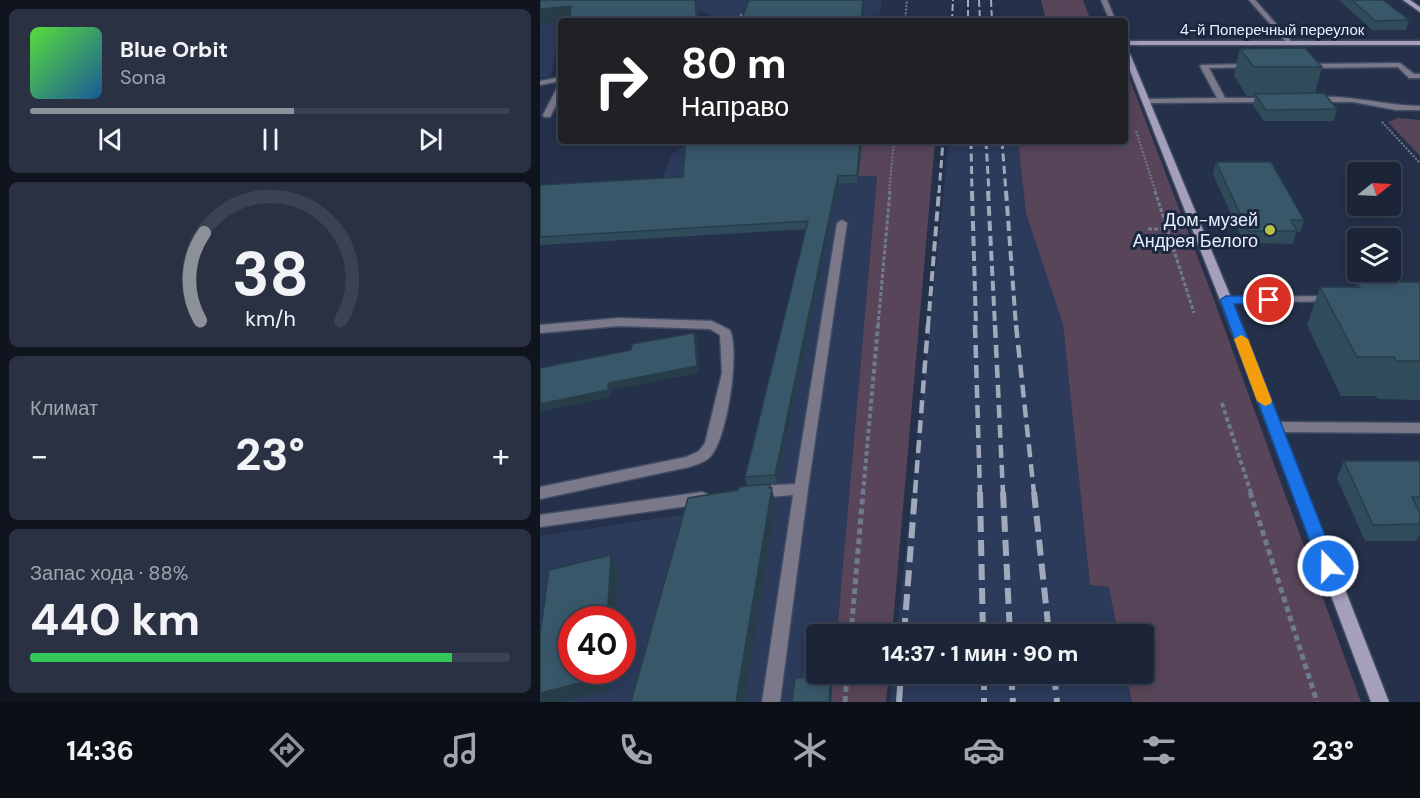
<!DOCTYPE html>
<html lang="ru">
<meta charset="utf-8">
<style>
:root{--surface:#1c2538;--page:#293143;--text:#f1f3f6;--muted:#a0a5ae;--line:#3a4253;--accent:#8c9099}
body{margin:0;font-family:"DM Sans",sans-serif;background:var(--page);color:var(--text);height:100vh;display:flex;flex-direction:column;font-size:22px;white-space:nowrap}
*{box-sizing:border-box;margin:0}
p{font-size:20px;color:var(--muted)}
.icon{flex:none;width:33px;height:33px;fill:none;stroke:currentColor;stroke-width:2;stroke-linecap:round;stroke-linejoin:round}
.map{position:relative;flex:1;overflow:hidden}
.sheet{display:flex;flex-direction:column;gap:9px;padding:9px;background:#0f141f;width:540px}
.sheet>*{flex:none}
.top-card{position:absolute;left:18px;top:18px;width:570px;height:126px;border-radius:6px;box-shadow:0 3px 15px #0003,0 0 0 2px var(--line);background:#202124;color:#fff;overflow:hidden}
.needle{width:39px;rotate:72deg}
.fabs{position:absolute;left:807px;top:162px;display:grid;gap:12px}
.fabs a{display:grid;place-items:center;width:54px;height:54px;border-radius:6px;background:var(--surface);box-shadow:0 3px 15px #0003,0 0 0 2px var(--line);font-size:30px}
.speed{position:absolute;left:18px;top:606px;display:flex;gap:12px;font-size:30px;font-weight:700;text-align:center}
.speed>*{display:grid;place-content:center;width:78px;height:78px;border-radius:50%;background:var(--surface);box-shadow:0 3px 15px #0003,0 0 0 2px var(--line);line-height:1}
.speed .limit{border:9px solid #d22;background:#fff;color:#111}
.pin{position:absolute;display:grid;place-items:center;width:51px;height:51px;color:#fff;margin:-26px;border:3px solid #fff;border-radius:50%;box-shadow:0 2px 6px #0007}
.me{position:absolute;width:66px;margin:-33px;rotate:339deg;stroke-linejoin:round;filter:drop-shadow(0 0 4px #0008)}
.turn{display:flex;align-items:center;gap:21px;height:126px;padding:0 24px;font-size:27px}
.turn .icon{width:78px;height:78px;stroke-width:2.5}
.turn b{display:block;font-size:42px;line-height:51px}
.big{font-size:45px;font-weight:800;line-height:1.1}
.sheet .widget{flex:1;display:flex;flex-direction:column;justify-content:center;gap:9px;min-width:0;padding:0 21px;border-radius:9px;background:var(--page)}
.sheet .dial{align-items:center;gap:0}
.dial svg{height:156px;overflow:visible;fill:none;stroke:var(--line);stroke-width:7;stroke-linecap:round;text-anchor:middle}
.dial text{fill:var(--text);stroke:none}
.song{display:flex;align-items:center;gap:18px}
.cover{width:72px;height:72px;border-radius:9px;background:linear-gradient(135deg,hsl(110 70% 55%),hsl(210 70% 35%))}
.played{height:6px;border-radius:3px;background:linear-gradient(90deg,var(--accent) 55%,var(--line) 55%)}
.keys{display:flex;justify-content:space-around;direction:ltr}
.heat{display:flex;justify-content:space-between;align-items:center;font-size:33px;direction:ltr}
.charge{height:9px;border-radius:4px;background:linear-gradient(90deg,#34c759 88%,var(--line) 0)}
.trip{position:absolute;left:266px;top:624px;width:348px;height:60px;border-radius:6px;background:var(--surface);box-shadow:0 3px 15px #0003,0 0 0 2px var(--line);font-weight:800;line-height:60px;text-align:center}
.dock{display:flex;height:96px;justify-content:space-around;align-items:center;background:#0b0f16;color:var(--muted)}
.dock .icon{width:42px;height:42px}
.dock .selected{color:var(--accent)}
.dock b{font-size:27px;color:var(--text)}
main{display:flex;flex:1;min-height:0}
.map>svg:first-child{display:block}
</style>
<main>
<section class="sheet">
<div class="widget">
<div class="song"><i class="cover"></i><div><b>Blue Orbit</b><p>Sona</p></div></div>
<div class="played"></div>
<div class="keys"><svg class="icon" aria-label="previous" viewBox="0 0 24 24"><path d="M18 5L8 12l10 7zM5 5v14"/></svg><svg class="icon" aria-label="pause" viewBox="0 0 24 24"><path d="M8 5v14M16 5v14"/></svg><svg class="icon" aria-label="next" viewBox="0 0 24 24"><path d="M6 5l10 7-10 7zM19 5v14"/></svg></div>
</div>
<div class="widget dial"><svg viewBox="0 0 100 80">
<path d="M14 69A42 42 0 1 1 86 69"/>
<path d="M14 69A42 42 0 0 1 16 24" stroke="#8c9099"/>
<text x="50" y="56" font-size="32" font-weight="700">38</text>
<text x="50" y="72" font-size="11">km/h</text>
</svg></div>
<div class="widget"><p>Климат</p>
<div class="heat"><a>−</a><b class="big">23°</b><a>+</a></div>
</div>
<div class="widget"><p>Запас хода · 88%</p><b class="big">440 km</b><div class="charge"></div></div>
</section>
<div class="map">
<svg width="880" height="702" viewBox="0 0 880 702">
<rect width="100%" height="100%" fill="#25314a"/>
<path fill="#2c3b5a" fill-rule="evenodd" d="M0,0H342L338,21H180L163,11L64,21H21L11,76L0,78Z
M176,141H322L319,176L337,175L297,634H276V674H293L291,702H0V536L206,505L209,480L269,229L0,245V193L120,185L132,154L149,144ZM32,620H82V670H32Z
M409,141H478L486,213L523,324L550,585L569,586L578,634H357Z
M353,674H586L592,702H350Z"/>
<path fill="#584559" d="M501,0H543L551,21H506Z
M585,67L674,300L821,702H592L586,674H603V634H578L569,587L550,585L523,324L486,213L478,141H585Z
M858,118L880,120V156L848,122Z
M322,141H395L352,634H297L337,176H318Z
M293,674H349L346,702H291Z"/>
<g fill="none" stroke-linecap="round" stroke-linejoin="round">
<defs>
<path id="lane" d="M201,14L204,16L202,21H196Z
M860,63L874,74H880V78H869L858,67L765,68L761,66L765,64Z
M712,64L716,66L714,67L669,68L685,98H728L732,100L731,102L606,103L602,101L606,99L677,98L660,66L662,65Z
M21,77V81L0,85V81Z
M18,86H21V95L10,117H4L3,115Z
M770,98C807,93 843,106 880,106V110H856L813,102H770Z
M302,220L307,223L268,489L240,702H222L253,495L218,498L213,496L211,492L213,488L218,486L255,484L297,223Z
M792,296L796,297L798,299L796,301L686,303L680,300L686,297Z
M79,318L172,321L190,330C200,353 187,440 170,457C165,462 156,465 149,467L0,499V487L146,457L159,451L165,443L182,373L180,335L170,329L79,326L0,333V325Z
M735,422L880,423V433L735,432L730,430L728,427L730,424Z
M162,492L167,494L169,498L167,502L162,504L0,527V515Z"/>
<path id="street" d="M561,0H567L576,21H570Z
M709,0H715L752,42V44H748Z"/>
<path id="secondary" d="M863,0H870L880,7V12Z
M585,41H880V45H585Z
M585,47L588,49L692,300L849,702H831L680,300L585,58Z"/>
</defs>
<use href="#lane" stroke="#404c63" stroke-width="3"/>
<use href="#street" stroke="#404c63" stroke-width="3"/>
<use href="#secondary" stroke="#404c63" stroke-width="3"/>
<path stroke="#707a8e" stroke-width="2" stroke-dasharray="2 1.5" stroke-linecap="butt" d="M365,21L367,0
M842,122L880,163
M596,131L616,193
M349,193L354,141"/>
<path stroke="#707a8e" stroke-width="3" stroke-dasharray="4 2" stroke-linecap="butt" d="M615,191L654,313
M608,229H639
M338,326L350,191"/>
<path stroke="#707a8e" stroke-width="4" stroke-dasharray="4.5 3" stroke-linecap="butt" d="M682,403L711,493
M323,493L338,325"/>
<path stroke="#707a8e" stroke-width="5" stroke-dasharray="6 4" stroke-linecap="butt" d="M710,492L777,702
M311,634L323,492
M305,702L307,674"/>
<use href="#lane" fill="#7b7889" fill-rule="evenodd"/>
<use href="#street" fill="#7b7889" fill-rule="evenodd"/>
<use href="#secondary" fill="#a59fba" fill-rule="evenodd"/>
<path stroke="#a1aabb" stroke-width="2" stroke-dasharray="7 3" stroke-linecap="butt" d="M428,0V21
M439,0L440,21
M451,0L452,21
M412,21L413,0"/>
<path stroke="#a1aabb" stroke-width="3" stroke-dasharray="8 4.5" stroke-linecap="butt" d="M431,141L432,193
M446,141L449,193
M462,141L466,193
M399,193L403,141"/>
<path stroke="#a1aabb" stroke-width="4" stroke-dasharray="10 5" stroke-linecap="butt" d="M432,191L436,326
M448,191L455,326
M466,191L476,326
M388,326L399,191"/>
<path stroke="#a1aabb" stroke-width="4.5" stroke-dasharray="13 7" stroke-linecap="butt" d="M435,325L440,493
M455,325L463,493
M476,325L494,493
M375,493L388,325"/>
<path stroke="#a1aabb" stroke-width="6" stroke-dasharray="16 8" stroke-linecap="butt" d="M440,492L443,634
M463,492L470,634
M494,492L509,634
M364,634L375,492
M444,674V702
M471,674L473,702
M514,674L517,702
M359,702L361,674"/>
</g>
<path fill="#304c5b" d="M799,0H843L869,20L866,30H832Z
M700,49L782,67L775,93L797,109L794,121H724L713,105L715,96H707L694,76Z
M146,141H322L318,183H299L237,483L207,485L205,477L266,229L0,245V185L143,177Z
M676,162L764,220L760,232H756L753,244L704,243L673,174Z
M816,282H880V400L838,399L836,396H801L767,325L780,287H815Z
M804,461H880V534L876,541H825L797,478Z"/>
<path fill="#273e4a" d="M155,0H157L159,21H157Z
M323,0H325L324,21H321Z
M31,6L36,20L0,24V9Z
M320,141H322L318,183L317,175Z
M298,176L299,183L237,483L235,475Z
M154,333L157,339L159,373L71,390V397L0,412V404L68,383Z
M230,484L236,503L204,702H196Z
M71,555L78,569L75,620H67Z
M63,670H72L71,689L22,702H0V693Z
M291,676L293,682L291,702H289Z"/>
<path fill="#38586a" stroke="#273e4a" stroke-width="1.5" d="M0,0H155L157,21H29L31,6L0,9Z
M209,0H323L321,21H201Z
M812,0H843L869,20L835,21Z
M765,48L782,67H714L700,49Z
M784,93L797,109L726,110L715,94Z
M146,141H320L317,175L298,176L235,475L205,477L268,221L0,237V185L143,177Z
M676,162H731L764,220H751L757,231H708Z
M816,282H880V361H856L854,357H817L780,287H820Z
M154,333L157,366L68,383V390L0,404V368L91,350L92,344Z
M804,461H880V497H872L880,513V524L833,525Z
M230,484L229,488H232L196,702H91L148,498L198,490L199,487Z
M71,555L67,620H32V670H63V677L0,693V636L9,570Z
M291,676L289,702H252L255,678Z"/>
<path fill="#1a73e8" stroke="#114b97" stroke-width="1.5" d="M686,296H729L735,300L729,304H694L797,566L794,572L788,574L782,572L779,566L680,300Z"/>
<path fill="#f59e0b" d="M701,335L708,339L732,401L730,404L725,406L717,401L694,339Z"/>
<circle fill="#b7c148" stroke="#1c2740" stroke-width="2" cx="730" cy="230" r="6"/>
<g text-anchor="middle" stroke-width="6" stroke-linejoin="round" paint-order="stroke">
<g font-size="15" fill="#e8effc" stroke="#1c2740">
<text x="732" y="35">4-й Поперечный переулок</text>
</g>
<g font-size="18" fill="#e8effc" stroke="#1c2740" text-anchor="end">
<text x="718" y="226">Дом-музей<tspan x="718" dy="21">Андрея Белого</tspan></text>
</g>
</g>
</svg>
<div class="fabs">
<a><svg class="needle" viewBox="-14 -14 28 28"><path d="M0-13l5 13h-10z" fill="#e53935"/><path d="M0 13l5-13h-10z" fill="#a0a5ae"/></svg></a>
<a><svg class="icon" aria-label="layers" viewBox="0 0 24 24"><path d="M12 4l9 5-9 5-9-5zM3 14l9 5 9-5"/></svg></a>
</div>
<div class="speed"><div class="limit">40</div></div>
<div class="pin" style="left:729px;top:300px;background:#d93025"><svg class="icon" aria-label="arrive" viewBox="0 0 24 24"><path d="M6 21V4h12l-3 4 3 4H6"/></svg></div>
<svg class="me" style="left:788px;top:566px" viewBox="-20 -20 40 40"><circle r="17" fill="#1a73e8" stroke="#fff" stroke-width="3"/><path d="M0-11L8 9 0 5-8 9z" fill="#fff"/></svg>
<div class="trip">14:37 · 1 мин · 90 m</div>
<div class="top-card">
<div class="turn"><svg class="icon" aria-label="right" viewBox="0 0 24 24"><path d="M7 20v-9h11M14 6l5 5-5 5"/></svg><div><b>80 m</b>Направо</div></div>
</div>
</div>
</main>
<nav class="dock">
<b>14:36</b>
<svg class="icon selected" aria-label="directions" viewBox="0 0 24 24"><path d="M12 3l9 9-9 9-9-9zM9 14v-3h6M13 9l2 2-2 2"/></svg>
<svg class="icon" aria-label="music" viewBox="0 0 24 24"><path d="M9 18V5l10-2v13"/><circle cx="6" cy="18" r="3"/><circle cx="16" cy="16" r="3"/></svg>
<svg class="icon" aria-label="phone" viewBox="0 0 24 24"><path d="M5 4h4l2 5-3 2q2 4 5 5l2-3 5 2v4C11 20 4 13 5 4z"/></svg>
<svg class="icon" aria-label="climate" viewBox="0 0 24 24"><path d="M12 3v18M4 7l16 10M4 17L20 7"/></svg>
<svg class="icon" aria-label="car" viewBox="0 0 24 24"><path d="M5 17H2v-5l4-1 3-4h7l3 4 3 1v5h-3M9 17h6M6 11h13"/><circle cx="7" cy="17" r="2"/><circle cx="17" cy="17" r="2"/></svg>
<svg class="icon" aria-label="filters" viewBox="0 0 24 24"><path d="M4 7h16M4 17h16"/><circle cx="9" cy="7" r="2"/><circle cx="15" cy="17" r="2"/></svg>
<b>23°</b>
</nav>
